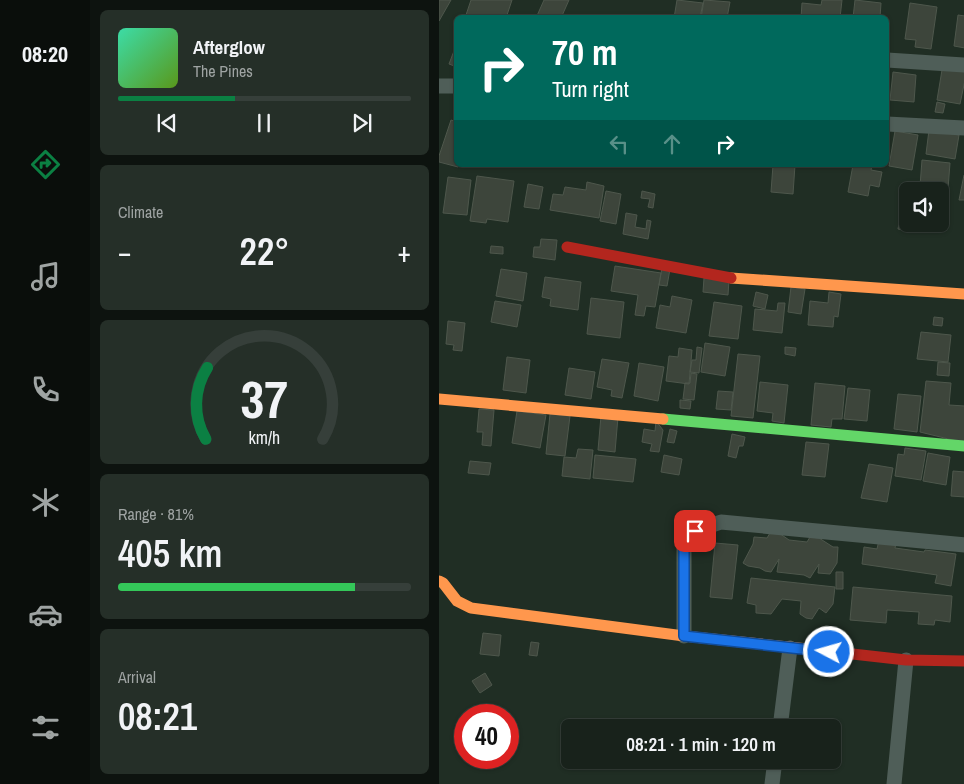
<!DOCTYPE html>
<meta charset="utf-8">
<style>
:root{--surface:#18221b;--page:#252f28;--text:#f1f3f6;--muted:#9fa4a3;--line:#363f3a;--accent:#0b8043}
body{margin:0;font-family:"Archivo Narrow",sans-serif;background:var(--page);color:var(--text);height:100vh;display:flex;flex-direction:column;font-size:19px;white-space:nowrap}
*{box-sizing:border-box;margin:0}
p{font-size:16px;color:var(--muted)}
.icon{flex:none;width:28px;height:28px;fill:none;stroke:currentColor;stroke-width:2;stroke-linecap:round;stroke-linejoin:round}
.map{position:relative;flex:1;overflow:hidden}
.side{display:flex;flex-direction:column;gap:10px;padding:10px;background:#0d130f;width:349px}
.side>*{flex:none}
.banner{position:absolute;left:15px;top:15px;width:435px;height:152px;border-radius:8px;box-shadow:0 1px 4px #0004,0 0 0 1px var(--line);background:#00695c;color:#fff;overflow:hidden}
.tools{position:absolute;left:460px;top:182px;display:grid;gap:10px}
.tools a{display:grid;place-items:center;width:50px;height:50px;border-radius:8px;background:var(--surface);box-shadow:0 1px 4px #0004,0 0 0 1px var(--line);font-size:25px}
.speed{position:absolute;left:15px;top:704px;display:flex;gap:10px;font-size:25px;font-weight:700;text-align:center}
.speed>*{display:grid;place-content:center;width:65px;height:65px;border-radius:50%;background:var(--surface);box-shadow:0 1px 4px #0004,0 0 0 1px var(--line);line-height:1}
.speed .limit{border:8px solid #d22;background:#fff;color:#111}
.pin{position:absolute;display:grid;place-items:center;width:42px;height:42px;color:#fff;margin:-21px;border-radius:10px;box-shadow:0 2px 8px #0006}
.me{position:absolute;width:55px;margin:-28px;rotate:276deg;stroke-linejoin:round;filter:drop-shadow(0 0 4px #0008)}
.turn{display:flex;align-items:center;gap:18px;height:105px;padding:0 15px;font-size:22px}
.turn .icon{width:65px;height:65px;stroke-width:2.5}
.turn b{display:block;font-size:35px;line-height:42px}
.lanes{display:flex;align-items:center;height:48px;padding:0 15px;background:#0003;justify-content:center;gap:25px;direction:ltr}
.lanes .off{opacity:.35}
.big{font-size:38px;font-weight:600;line-height:1.1}
.side .tile{flex:1;display:flex;flex-direction:column;justify-content:center;gap:8px;min-width:0;padding:0 18px;border-radius:8px;background:var(--page)}
.side .dial{align-items:center;gap:0}
.dial svg{height:130px;overflow:visible;fill:none;stroke:var(--line);stroke-width:7;stroke-linecap:round;text-anchor:middle}
.dial text{fill:var(--text);stroke:none}
.song{display:flex;align-items:center;gap:15px}
.cover{width:60px;height:60px;border-radius:8px;background:linear-gradient(135deg,hsl(160 70% 55%),hsl(90 70% 35%))}
.played{height:5px;border-radius:2px;background:linear-gradient(90deg,var(--accent) 40%,var(--line) 40%)}
.keys{display:flex;justify-content:space-around;direction:ltr}
.heat{display:flex;justify-content:space-between;align-items:center;font-size:28px;direction:ltr}
.charge{height:8px;border-radius:4px;background:linear-gradient(90deg,#34c759 81%,var(--line) 0)}
.trip{position:absolute;left:122px;top:719px;width:280px;height:50px;border-radius:8px;background:var(--surface);box-shadow:0 1px 4px #0004,0 0 0 1px var(--line);font-weight:600;line-height:50px;text-align:center}
main{display:flex;flex:1;min-height:0}
.tab-bar{display:flex;flex-direction:column;width:90px;justify-content:space-around;align-items:center;background:#0a0e0b;color:var(--muted)}
.tab-bar .icon{width:35px;height:35px}
.tab-bar .active{color:var(--accent)}
.tab-bar b{font-size:22px;color:var(--text)}
.map>svg:first-child{display:block}
</style>
<main>
<nav class="tab-bar">
<b>08:20</b>
<svg class="icon active" aria-label="directions" viewBox="0 0 24 24"><path d="M12 3l9 9-9 9-9-9zM9 14v-3h6M13 9l2 2-2 2"/></svg>
<svg class="icon" aria-label="music" viewBox="0 0 24 24"><path d="M9 18V5l10-2v13"/><circle cx="6" cy="18" r="3"/><circle cx="16" cy="16" r="3"/></svg>
<svg class="icon" aria-label="phone" viewBox="0 0 24 24"><path d="M5 4h4l2 5-3 2q2 4 5 5l2-3 5 2v4C11 20 4 13 5 4z"/></svg>
<svg class="icon" aria-label="climate" viewBox="0 0 24 24"><path d="M12 3v18M4 7l16 10M4 17L20 7"/></svg>
<svg class="icon" aria-label="car" viewBox="0 0 24 24"><path d="M5 17H2v-5l4-1 3-4h7l3 4 3 1v5h-3M9 17h6M6 11h13"/><circle cx="7" cy="17" r="2"/><circle cx="17" cy="17" r="2"/></svg>
<svg class="icon" aria-label="filters" viewBox="0 0 24 24"><path d="M4 7h16M4 17h16"/><circle cx="9" cy="7" r="2"/><circle cx="15" cy="17" r="2"/></svg>
</nav>
<section class="side">
<div class="tile">
<div class="song"><i class="cover"></i><div><b>Afterglow</b><p>The Pines</p></div></div>
<div class="played"></div>
<div class="keys"><svg class="icon" aria-label="previous" viewBox="0 0 24 24"><path d="M18 5L8 12l10 7zM5 5v14"/></svg><svg class="icon" aria-label="pause" viewBox="0 0 24 24"><path d="M8 5v14M16 5v14"/></svg><svg class="icon" aria-label="next" viewBox="0 0 24 24"><path d="M6 5l10 7-10 7zM19 5v14"/></svg></div>
</div>
<div class="tile"><p>Climate</p>
<div class="heat"><a>−</a><b class="big">22°</b><a>+</a></div>
</div>
<div class="tile dial"><svg viewBox="0 0 100 80">
<path d="M14 69A42 42 0 1 1 86 69"/>
<path d="M14 69A42 42 0 0 1 15 25" stroke="#0b8043"/>
<text x="50" y="56" font-size="32" font-weight="700">37</text>
<text x="50" y="72" font-size="11">km/h</text>
</svg></div>
<div class="tile"><p>Range · 81%</p><b class="big">405 km</b><div class="charge"></div></div>
<div class="tile"><p>Arrival</p><b class="big">08:21</b></div>
</section>
<div class="map">
<svg width="526" height="784" viewBox="0 0 526 784">
<rect width="100%" height="100%" fill="#202e24"/>
<path fill="#3d453b" stroke="#4e574c" d="M0,0H12L0,21Z
M32,0H73L67,18H26Z
M105,0H130L122,18H97Z
M238,0L264,3L261,18H235Z
M265,0L291,2L288,18H262Z
M383,0H403L401,18H362L363,3L382,5Z
M416,0L442,3L441,18H414Z
M471,3L498,7L492,49L476,47L477,40L466,39Z
M519,15L526,16V48L515,46Z
M18,43V67L10,64Z
M504,64L526,68V80L521,104L498,100Z
M454,72L477,75L475,102L451,100Z
M498,102L506,104L504,113L496,112Z
M12,120L18,122L19,167L0,162V156Z
M490,130L520,135L516,159L487,154Z
M456,131L479,135L473,170L450,166Z
M483,160L511,163L509,189L481,186Z
M334,165H356L354,194L332,192Z
M414,165H433L432,170L443,172L440,187L431,185L429,196L409,192Z
M525,175H526V200H520Z
M38,176L75,181L69,222L48,219L47,223L31,221Z
M9,177L32,180L28,215L4,213Z
M148,182L165,186L160,218L111,210L114,194L124,195L126,187L147,190Z
M89,184L104,187L100,209L85,207Z
M167,191L182,194L177,224L161,221Z
M203,191L216,194L214,208L209,207L211,199L202,198Z
M187,213L198,215L196,227L207,229L208,220L212,221L209,239L184,234Z
M461,218L469,219V224H475L473,232L459,229Z
M102,239L118,240L116,260L94,257L95,247H101Z
M52,246L64,247V254L51,253Z
M176,266L222,273L216,307L207,306L205,316L196,315L199,295L172,291Z
M223,268L231,269L228,286L220,285Z
M62,269L88,273L84,301L57,296Z
M106,277L142,282L139,310L111,306L112,299L103,297Z
M265,278L290,280L289,295L264,292Z
M352,287L366,289L362,314L349,312Z
M317,292L329,295L326,309L314,306Z
M390,292L402,294L399,317L395,316L394,327L369,325L371,301L389,303Z
M233,296L253,300L247,333L217,328L221,305L231,307Z
M152,298L185,302L181,338L148,334Z
M56,301L82,305L78,327L52,322Z
M275,302L303,306L299,339L270,336Z
M339,303H346L343,333L314,330L316,309L338,311Z
M495,317L504,318L503,326L494,325Z
M9,321L26,323L23,351L14,350L15,345L7,344Z
M482,332L512,335L509,362L478,359Z
M266,343L291,347L286,376L262,372Z
M258,347L263,348L260,373L251,372L253,360H257Z
M346,347L357,348L356,356L346,354Z
M240,348L253,350L250,384L227,381L230,356L239,357Z
M299,354L321,356L314,418L292,416Z
M68,357L91,360L87,393L64,390Z
M163,359L190,363L183,398L172,396L173,390L158,387Z
M499,362L511,363L510,376L498,375Z
M200,363L225,367L219,401L195,396Z
M130,368L156,372L152,399L126,395Z
M252,373L258,374L255,400L244,399L246,383H251Z
M487,381L512,383L510,405L526,406V443L481,432Z
M321,382L349,385L345,423L333,421L334,413L318,411Z
M376,383L406,386L403,419H393L392,427L372,425Z
M409,388L431,390L428,421L405,419Z
M279,391L294,392L292,410L277,409Z
M459,394L482,396L478,432L455,429Z
M241,400L252,401L251,409L241,408Z
M40,409L55,410L52,446L43,445L44,432H38Z
M78,411L107,415L101,448L73,443Z
M111,414L131,416L126,456L107,454Z
M162,416L179,417L176,452L159,450Z
M217,421L224,430L220,452L211,451L213,444L203,442L205,429L216,431Z
M231,429L238,431L235,443L228,442Z
M293,434L306,437L304,446H300L297,458L289,456Z
M367,442L390,444L386,477L363,475Z
M466,448L487,451L482,480L456,476L459,454L465,455Z
M139,449L154,450L151,479L123,476L125,457L137,458Z
M489,453L511,457L507,485L484,481Z
M156,455L197,459L194,482L154,478Z
M225,455L243,459L240,475L222,472Z
M31,461L52,463L50,475L29,473Z
M430,464L454,468L448,502L422,498Z
M514,471L526,472V497L512,496Z
M331,533H340L350,540L368,542L371,537L380,538L394,547H399L398,563L391,574L379,573L380,564L371,578L365,575L338,572L340,559L332,572L326,571L321,568L309,566L304,563L314,544L315,537L328,538Z
M440,540L457,543L456,548L485,552L486,550L517,554L512,586L496,583L498,575L423,564L425,547L438,549Z
M276,543L299,545L293,599L271,597Z
M397,572H404V589H397Z
M312,578L396,587L394,604L387,613L380,608L373,619L367,618L361,614L362,601L343,599L332,614L317,613V605L308,603Z
M414,587L513,596L511,622L496,620L495,625L479,624L480,612L448,610L447,623L411,620Z
M44,633L62,635L60,656L41,654Z
M92,642L100,643L98,656L90,655Z
M46,673L53,685L41,693L33,681Z"/>
<g fill="none" stroke-linecap="round" stroke-linejoin="round">
<path stroke="#4f5e58" stroke-width="15" d="M448,60L526,65
M0,86H18
M448,124L526,128
M245,636V550L256,531L282,522L526,545
M341,728L351,648
M333,784L336,760
M455,784L467,660"/>
<path stroke="#63d668" stroke-width="11" d="M224,419L526,446"/>
<path stroke="#ff974d" stroke-width="11" d="M292,278L526,294
M0,399L224,419
M0,581L4,583L18,601L32,608L245,636L369,649"/>
<path stroke="#b3261e" stroke-width="11" d="M128,247L292,278
M369,649L467,660L526,661"/>
</g>
<g fill="none" stroke-linecap="round" stroke-linejoin="round">
<defs>
<path id="route" d="M256,531L245,550V636L390,652"/>
</defs>
<use href="#route" stroke="#114b97" stroke-width="12"/>
<use href="#route" stroke="#1a73e8" stroke-width="9"/>
</g>
</svg>
<div class="tools">
<a><svg class="icon" aria-label="sound" viewBox="0 0 24 24"><path d="M4 9h4l5-4v14l-5-4H4zM17 9q2 3 0 6"/></svg></a>
</div>
<div class="speed"><div class="limit">40</div></div>
<div class="pin" style="left:256px;top:531px;background:#d93025"><svg class="icon" aria-label="arrive" viewBox="0 0 24 24"><path d="M6 21V4h12l-3 4 3 4H6"/></svg></div>
<svg class="me" style="left:390px;top:652px" viewBox="-20 -20 40 40"><circle r="17" fill="#1a73e8" stroke="#fff" stroke-width="3"/><path d="M0-11L8 9 0 5-8 9z" fill="#fff"/></svg>
<div class="trip">08:21 · 1 min · 120 m</div>
<div class="banner">
<div class="turn"><svg class="icon" aria-label="right" viewBox="0 0 24 24"><path d="M7 20v-9h11M14 6l5 5-5 5"/></svg><div><b>70 m</b>Turn right</div></div>
<div class="lanes"><svg class="icon off" aria-label="left" viewBox="0 0 24 24"><path d="M17 20v-9H6M10 6l-5 5 5 5"/></svg><svg class="icon off" aria-label="ahead" viewBox="0 0 24 24"><path d="M12 20V5M6 11l6-6 6 6"/></svg><svg class="icon" aria-label="right" viewBox="0 0 24 24"><path d="M7 20v-9h11M14 6l5 5-5 5"/></svg></div>
</div>
</div>
</main>
